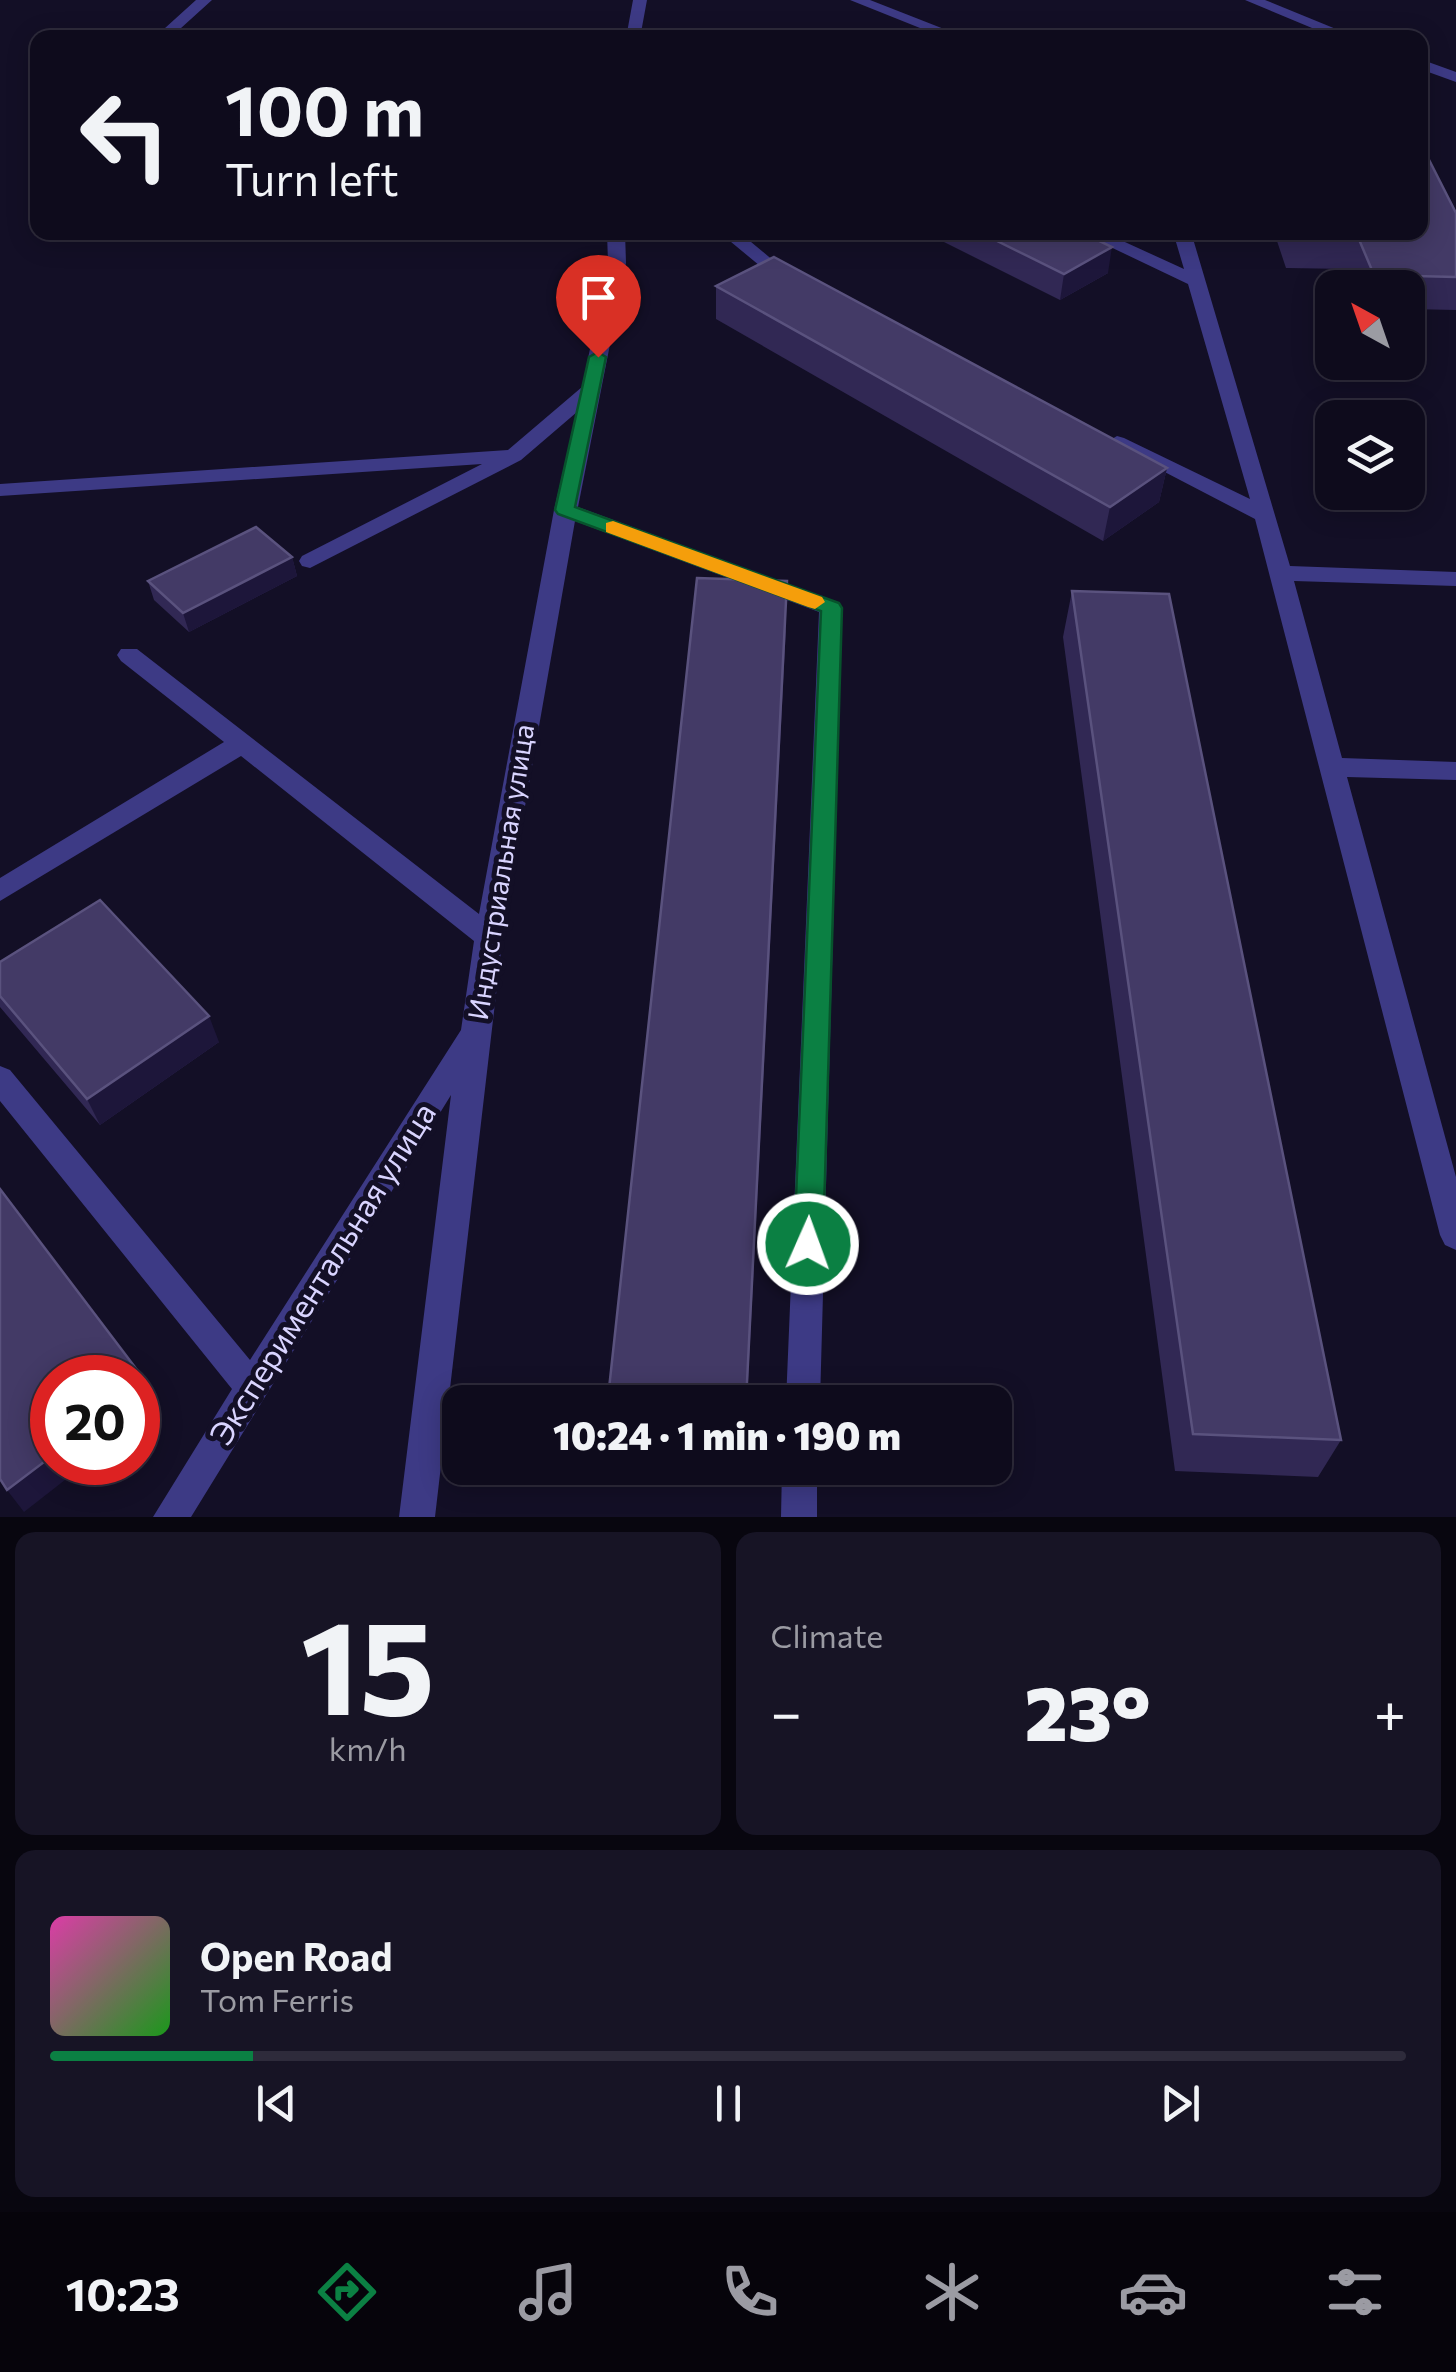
<!DOCTYPE html>
<meta charset="utf-8">
<style>
:root{--surface:#0e0b1c;--page:#171425;--text:#f1f3f6;--muted:#9b9ba3;--line:#2e2b3b;--accent:#0b8043}
body{margin:0;font-family:Commissioner,sans-serif;background:var(--page);color:var(--text);height:100vh;display:flex;flex-direction:column;font-size:38px;white-space:nowrap}
*{box-sizing:border-box;margin:0}
p{font-size:32px;color:var(--muted)}
.icon{flex:none;width:55px;height:55px;fill:none;stroke:currentColor;stroke-width:2;stroke-linecap:round;stroke-linejoin:round}
.map{position:relative;height:1517px;overflow:hidden}
.panel{display:flex;flex-direction:column;gap:15px;padding:15px;background:#08060f;flex:1}
.panel>*{flex:none}
.guide{position:absolute;left:30px;top:30px;width:1398px;height:210px;border-radius:20px;box-shadow:0 5px 25px #0003,0 0 0 2px var(--line);background:#0e0b1c;color:var(--text);overflow:hidden}
.needle{width:65px;rotate:320deg}
.controls{position:absolute;left:1315px;top:270px;display:grid;gap:20px}
.controls a{display:grid;place-items:center;width:110px;height:110px;border-radius:20px;background:var(--surface);box-shadow:0 5px 25px #0003,0 0 0 2px var(--line);font-size:50px}
.speed{position:absolute;left:30px;top:1355px;display:flex;gap:20px;font-size:50px;font-weight:700;text-align:center}
.speed>*{display:grid;place-content:center;width:130px;height:130px;border-radius:50%;background:var(--surface);box-shadow:0 5px 25px #0003,0 0 0 2px var(--line);line-height:1}
.speed .limit{border:15px solid #d22;background:#fff;color:#111}
.pin{position:absolute;display:grid;place-items:center;width:85px;height:85px;color:#fff;margin:-102px -42px;border-radius:50% 50% 50% 0;rotate:-45deg;box-shadow:0 0 10px #0007}
.pin .icon{rotate:45deg}
.me{position:absolute;width:110px;margin:-55px;rotate:2deg;stroke-linejoin:round;filter:drop-shadow(0 0 8px #0008)}
.turn{display:flex;align-items:center;gap:35px;height:210px;padding:0 30px;font-size:45px}
.turn .icon{width:130px;height:130px;stroke-width:2.5}
.turn b{display:block;font-size:70px;line-height:85px}
.big{font-size:75px;font-weight:800;line-height:1.1}
.panel .card{flex:1;display:flex;flex-direction:column;justify-content:center;gap:15px;min-width:0;padding:0 35px;border-radius:20px;background:var(--page)}
.panel .dial{align-items:center;gap:0}
.dial b{font-size:130px;line-height:1}
.song{display:flex;align-items:center;gap:30px}
.cover{width:120px;height:120px;border-radius:15px;background:linear-gradient(135deg,hsl(320 70% 55%),hsl(120 70% 35%))}
.played{height:10px;border-radius:5px;background:linear-gradient(90deg,var(--accent) 15%,var(--line) 15%)}
.keys{display:flex;justify-content:space-around;direction:ltr}
.heat{display:flex;justify-content:space-between;align-items:center;font-size:55px;direction:ltr}
.panel .tiles{flex:1;display:grid;gap:15px;grid-template-columns:1fr 1fr}
.card:last-child{grid-column:span 2}
.trip{position:absolute;left:442px;top:1385px;width:570px;height:100px;border-radius:20px;background:var(--surface);box-shadow:0 5px 25px #0003,0 0 0 2px var(--line);font-weight:800;line-height:100px;text-align:center}
.menu{display:flex;height:160px;justify-content:space-around;align-items:center;background:#06040b;color:var(--muted)}
.menu .icon{width:70px;height:70px}
.menu .on{color:var(--accent)}
.menu b{font-size:45px;color:var(--text)}
.map>svg:first-child{display:block}
</style>
<div class="map">
<svg width="1456" height="1517" viewBox="0 0 1456 1517">
<rect width="100%" height="100%" fill="#130f26"/>
<g fill="none" stroke-linecap="round" stroke-linejoin="round">
<path fill="#3d3a85" fill-rule="evenodd" d="M196,0H212L170,38H154Z
M633,0H647L640,38H626Z
M850,0H870L967,38H945Z
M1245,0H1265L1358,38H1336Z
M1420,59L1456,72V82L1420,69Z
M607,232H625L626,263L578,507L839,603L842,608L820,1402H786L819,612L575,521L504,926L435,1517H399L451,1095L191,1517H153L232,1389L0,1101V1066L10,1070L250,1360L461,1030L474,941L241,756L0,901V878L224,742L121,661L117,655L121,649H137L479,914L554,510L577,412L521,460L310,568L302,566L299,561L302,556L482,464L0,496V484L508,450L582,387L608,263Z
M719,232H739L798,281L789,286L783,285Z
M1079,232H1103L1184,269L1173,232H1191L1290,566L1456,572V586L1294,581L1342,758L1456,762V780L1347,777L1456,1177V1250L1445,1245L1440,1235L1255,519L1107,442L1117,436L1124,438L1250,499L1188,284Z
M782,1468H817V1517H781Z"/>
</g>
<path fill="#312854" d="M1456,213V310L1408,309V288H1356L1348,269L1286,268L1274,232H1420Z
M924,232H1081L1108,273L1060,300Z
M716,286L1167,468L1159,502L1103,541L716,319Z
M292,557L297,576L189,632L154,600L148,581Z
M1072,591L1341,1440L1318,1477L1175,1471L1063,637Z
M786,627L747,1402H608V1398Z
M0,962L219,1042L100,1125L0,1007Z"/>
<path fill="#1d163a" d="M1112,247L1108,273L1060,300L1064,274Z
M1167,468L1159,502L1103,541L1110,507Z
M292,557L297,576L189,632L183,613Z
M787,581L747,1402H746Z
M209,1016L219,1042L100,1125L87,1099Z
M147,1383L160,1406L138,1424V1391Z
M52,1456V1462H88L24,1512L7,1490Z"/>
<path fill="#433a66" stroke="#5a527e" stroke-width="2.5" d="M1420,142L1456,213V277L1374,275L1358,237L1295,235L1294,232H1420Z
M979,232H1081L1112,247L1064,274Z
M774,257L1167,468L1110,507L716,286Z
M256,527L292,557L183,613L148,581Z
M697,578L787,581L746,1402H692L608,1398Z
M1072,591L1169,594L1341,1440L1193,1434Z
M100,900L209,1016L87,1099L0,996V962Z
M0,1189L147,1383L138,1391V1378H52V1456L7,1490L0,1479Z"/>
<path fill="#0b8043" stroke="#07532c" stroke-width="2.5" d="M598,352L606,357L575,507L839,603L842,608L823,1244L819,1253L808,1257L798,1253L794,1244L821,611L558,514L555,510L589,357Z"/>
<path fill="#f59e0b" d="M613,521L822,597L825,602L815,609L808,607L606,532V523Z"/>
<g text-anchor="middle" stroke-width="10" stroke-linejoin="round" paint-order="stroke">
<g font-size="28" fill="#d9d4ff" stroke="#130f26">
<text transform="translate(501 872) rotate(-81)" y="10">Индустриальная улица</text>
</g>
<g font-size="32" fill="#d9d4ff" stroke="#130f26">
<text transform="translate(323 1274) rotate(-58)" y="11">Экспериментальная улица</text>
</g>
</g>
</svg>
<div class="controls">
<a><svg class="needle" viewBox="-14 -14 28 28"><path d="M0-13l5 13h-10z" fill="#e53935"/><path d="M0 13l5-13h-10z" fill="#9b9ba3"/></svg></a>
<a><svg class="icon" aria-label="layers" viewBox="0 0 24 24"><path d="M12 4l9 5-9 5-9-5zM3 14l9 5 9-5"/></svg></a>
</div>
<div class="speed"><div class="limit">20</div></div>
<div class="pin" style="left:598px;top:357px;background:#d93025"><svg class="icon" aria-label="arrive" viewBox="0 0 24 24"><path d="M6 21V4h12l-3 4 3 4H6"/></svg></div>
<svg class="me" style="left:808px;top:1244px" viewBox="-20 -20 40 40"><circle r="17" fill="#0b8043" stroke="#fff" stroke-width="3"/><path d="M0-11L8 9 0 5-8 9z" fill="#fff"/></svg>
<div class="trip">10:24 · 1 min · 190 m</div>
<div class="guide">
<div class="turn"><svg class="icon" aria-label="left" viewBox="0 0 24 24"><path d="M17 20v-9H6M10 6l-5 5 5 5"/></svg><div><b>100 m</b>Turn left</div></div>
</div>
</div>
<section class="panel">
<div class="tiles">
<div class="card dial"><b>15</b><p>km/h</p></div>
<div class="card"><p>Climate</p>
<div class="heat"><a>−</a><b class="big">23°</b><a>+</a></div>
</div>
<div class="card">
<div class="song"><i class="cover"></i><div><b>Open Road</b><p>Tom Ferris</p></div></div>
<div class="played"></div>
<div class="keys"><svg class="icon" aria-label="previous" viewBox="0 0 24 24"><path d="M18 5L8 12l10 7zM5 5v14"/></svg><svg class="icon" aria-label="pause" viewBox="0 0 24 24"><path d="M8 5v14M16 5v14"/></svg><svg class="icon" aria-label="next" viewBox="0 0 24 24"><path d="M6 5l10 7-10 7zM19 5v14"/></svg></div>
</div>
</div>
</section>
<nav class="menu">
<b>10:23</b>
<svg class="icon on" aria-label="directions" viewBox="0 0 24 24"><path d="M12 3l9 9-9 9-9-9zM9 14v-3h6M13 9l2 2-2 2"/></svg>
<svg class="icon" aria-label="music" viewBox="0 0 24 24"><path d="M9 18V5l10-2v13"/><circle cx="6" cy="18" r="3"/><circle cx="16" cy="16" r="3"/></svg>
<svg class="icon" aria-label="phone" viewBox="0 0 24 24"><path d="M5 4h4l2 5-3 2q2 4 5 5l2-3 5 2v4C11 20 4 13 5 4z"/></svg>
<svg class="icon" aria-label="climate" viewBox="0 0 24 24"><path d="M12 3v18M4 7l16 10M4 17L20 7"/></svg>
<svg class="icon" aria-label="car" viewBox="0 0 24 24"><path d="M5 17H2v-5l4-1 3-4h7l3 4 3 1v5h-3M9 17h6M6 11h13"/><circle cx="7" cy="17" r="2"/><circle cx="17" cy="17" r="2"/></svg>
<svg class="icon" aria-label="filters" viewBox="0 0 24 24"><path d="M4 7h16M4 17h16"/><circle cx="9" cy="7" r="2"/><circle cx="15" cy="17" r="2"/></svg>
</nav>
